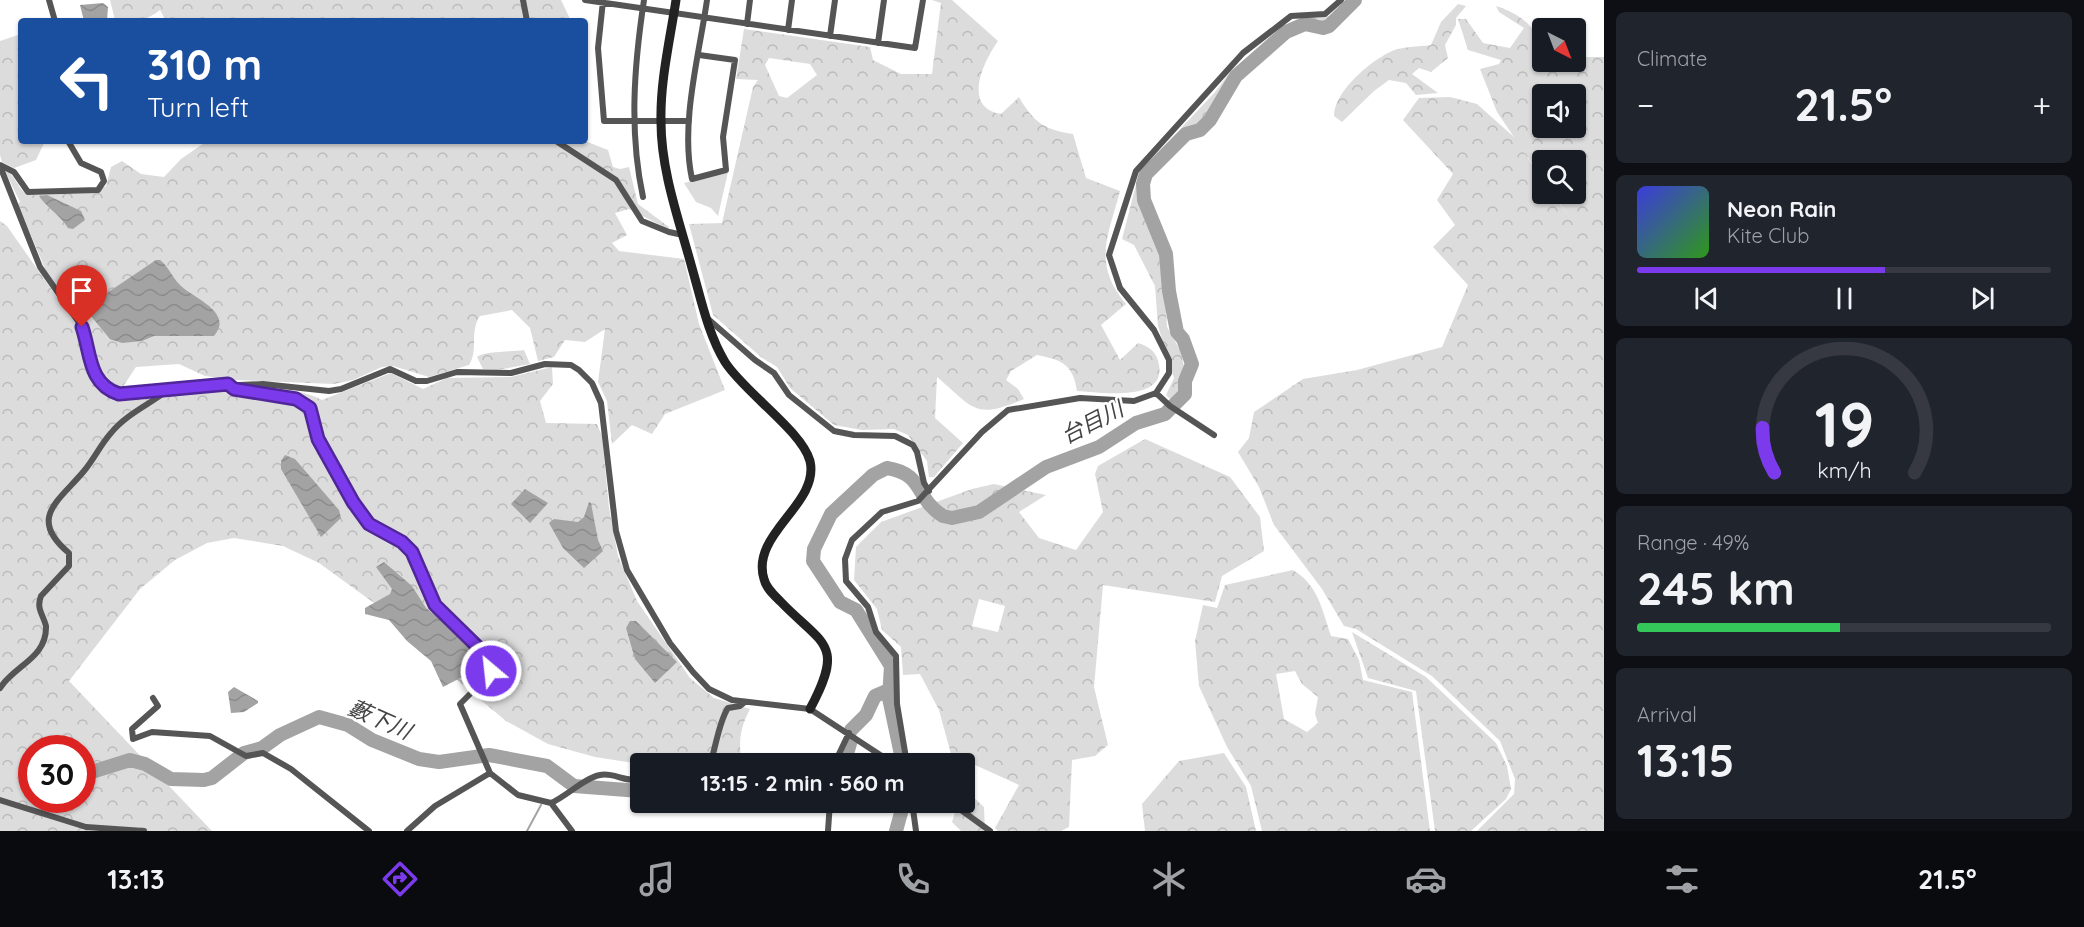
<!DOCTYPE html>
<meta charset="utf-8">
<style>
:root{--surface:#171b24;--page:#20242c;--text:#f1f3f6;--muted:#9ea1a6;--line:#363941;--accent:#7c3aed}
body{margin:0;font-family:Quicksand,"Noto Sans JP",sans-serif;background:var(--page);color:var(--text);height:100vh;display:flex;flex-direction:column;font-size:22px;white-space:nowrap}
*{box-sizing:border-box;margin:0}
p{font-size:20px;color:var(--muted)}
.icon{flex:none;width:33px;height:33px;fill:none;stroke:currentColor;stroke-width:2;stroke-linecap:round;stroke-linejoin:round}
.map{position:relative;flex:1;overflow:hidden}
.sheet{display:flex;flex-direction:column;gap:12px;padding:12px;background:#0d0f14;width:480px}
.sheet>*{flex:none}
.hud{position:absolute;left:18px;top:18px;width:570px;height:126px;border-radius:6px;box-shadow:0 2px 4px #0004;background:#1a4fa0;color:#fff;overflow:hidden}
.needle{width:39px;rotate:138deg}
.buttons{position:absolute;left:1532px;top:18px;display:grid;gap:12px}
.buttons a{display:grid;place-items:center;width:54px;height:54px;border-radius:6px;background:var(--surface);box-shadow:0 2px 4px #0004;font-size:30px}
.speed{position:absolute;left:18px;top:735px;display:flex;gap:12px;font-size:30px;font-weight:700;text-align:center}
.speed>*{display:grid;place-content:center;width:78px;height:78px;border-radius:50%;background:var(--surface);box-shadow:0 2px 4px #0004;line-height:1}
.speed .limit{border:9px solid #d22;background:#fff;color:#111}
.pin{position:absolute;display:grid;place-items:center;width:51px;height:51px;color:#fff;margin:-62px -26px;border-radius:50% 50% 50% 0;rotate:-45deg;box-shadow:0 0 6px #0007}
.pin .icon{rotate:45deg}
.me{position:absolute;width:66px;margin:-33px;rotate:332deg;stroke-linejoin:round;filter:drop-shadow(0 0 4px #0008)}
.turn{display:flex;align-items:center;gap:21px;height:126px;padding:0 30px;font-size:27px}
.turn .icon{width:78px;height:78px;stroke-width:2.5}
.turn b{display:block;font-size:42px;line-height:51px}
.big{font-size:45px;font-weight:800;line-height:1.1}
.sheet .card{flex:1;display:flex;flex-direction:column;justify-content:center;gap:9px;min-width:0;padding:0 21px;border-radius:9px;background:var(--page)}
.sheet .dial{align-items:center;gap:0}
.dial svg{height:156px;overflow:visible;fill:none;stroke:var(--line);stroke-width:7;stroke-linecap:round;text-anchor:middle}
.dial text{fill:var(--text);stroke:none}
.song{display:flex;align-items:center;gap:18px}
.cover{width:72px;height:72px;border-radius:9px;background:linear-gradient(135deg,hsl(240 70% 55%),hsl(110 70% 35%))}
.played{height:6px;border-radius:3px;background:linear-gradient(90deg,var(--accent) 60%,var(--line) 60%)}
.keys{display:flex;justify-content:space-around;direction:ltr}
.heat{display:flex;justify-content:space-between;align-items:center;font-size:33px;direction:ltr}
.charge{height:9px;border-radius:4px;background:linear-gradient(90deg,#34c759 49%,var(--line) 0)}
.trip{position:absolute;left:630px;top:753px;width:345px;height:60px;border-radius:6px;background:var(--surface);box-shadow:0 2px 4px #0004;font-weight:800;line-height:60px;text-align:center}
.menu{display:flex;height:96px;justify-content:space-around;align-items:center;background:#090b0e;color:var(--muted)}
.menu .icon{width:42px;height:42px}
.menu .on{color:var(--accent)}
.menu b{font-size:27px;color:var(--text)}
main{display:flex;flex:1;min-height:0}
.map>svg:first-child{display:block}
</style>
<main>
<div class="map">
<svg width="1604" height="831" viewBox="0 0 1604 831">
<defs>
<pattern id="forest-crowns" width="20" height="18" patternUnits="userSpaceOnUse" patternTransform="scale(1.5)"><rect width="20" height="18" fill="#dcdcdc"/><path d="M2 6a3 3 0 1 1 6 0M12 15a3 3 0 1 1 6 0" fill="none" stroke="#bbb"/></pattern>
<pattern id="water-waves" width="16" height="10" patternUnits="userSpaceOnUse" patternTransform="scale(1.5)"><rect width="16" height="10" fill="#a3a3a3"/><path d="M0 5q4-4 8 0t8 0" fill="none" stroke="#8b8b8b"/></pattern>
</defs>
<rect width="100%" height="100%" fill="#fff"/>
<path fill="url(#forest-crowns)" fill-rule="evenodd" d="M110,0H561L571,21H166L160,10C145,22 133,22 115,20Z
M932,0H952L998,41C984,61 961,107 1001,114L1019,97C1033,122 1045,130 1073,134L1086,178L1120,191C1108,237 1092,263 1126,304L1101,325L1120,360L1138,343C1150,347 1157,352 1159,365C1166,403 1099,392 1077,391C1073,365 1063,360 1037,355L1011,371L1006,380L1018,389L1024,399C974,420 975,409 937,377L935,418L963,443L934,477H929L927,461L908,435L894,429L862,430L834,425L790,388L777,367L761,357L713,315L689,224L722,223L753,87L758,80L736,79L744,29L870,47L873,60L901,74H932L941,3ZM769,58L810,64L817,75L787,98L779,96L765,65Z
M1345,3L1334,20L1326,24L1303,21L1291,25L1238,67L1209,115L1199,127L1186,131L1167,148L1144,172L1139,183V201L1163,258L1167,327L1181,352L1185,371L1181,382L1182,394L1174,403L1166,395L1174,378L1158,326L1155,286L1134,245L1122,239L1139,173L1216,91L1230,72L1289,23L1302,17L1329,16Z
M1458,4L1466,6L1456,18V25L1445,45L1448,58L1431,72L1419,68L1412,74L1438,93L1416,95L1406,83L1389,80L1374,91L1342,122L1334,116C1334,92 1369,62 1390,52C1401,46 1419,47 1431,45L1441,22Z
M1496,6C1525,16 1542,30 1542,62H1566L1582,66L1584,57H1604V831H1477L1514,794L1515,779L1500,741L1432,676L1356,629L1344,626L1322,589L1274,525L1259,487L1238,452L1249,438L1254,412L1303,379L1357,370L1442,347L1468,285L1433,247L1455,225L1437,200L1453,174L1403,120L1419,98L1450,97L1477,104L1514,137L1497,112L1480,69L1499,64L1501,60L1468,50L1458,19H1466L1483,43L1510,48L1524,28L1499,12ZM1542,94H1575V128H1542ZM1521,148L1542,177V160H1575V194H1553L1569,216L1588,231L1569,216L1552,194H1542V179Z
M21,34V141H45L36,160L14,168L2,162L0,155V41Z
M207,141H585L608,150L613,167L620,169L629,167L638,204L669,227L668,229L629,209L615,213L627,235L612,243L619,251L684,259L699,324L725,390L665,414L652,434L632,425L612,444L607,401L598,382L605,329L585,342L565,340L554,357L538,361L530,328L512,310L480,316C469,332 479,350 469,365L429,377L393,366L382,367L353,380L334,384L237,380L205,376L179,364L136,367L120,391L107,383L97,368L87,328L46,271L18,204L20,202L5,171C17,175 17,191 30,195L94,193L106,186L111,167L122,161L141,174L164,177L181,159Z
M0,221L7,226L80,330L87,366L94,380L112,399C162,393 279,375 322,400L391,373L423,389L447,378L511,377L552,367L553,384L540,401L546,423L597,424L602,436L609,508L618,556L637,601L690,678L714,698L750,709C740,728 738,742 742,763L640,764L595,757L548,744L506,721L427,655L392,616L319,563L283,546L234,538L207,543L175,560L140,589L69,681L212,831H0ZM32,748H82V800H32Z
M524,350L530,364L497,370L483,369L477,357C484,351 512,352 524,350Z
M1145,439L1230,477L1260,517L1264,551L1222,576L1215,602L1103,585L1094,687L1108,745L1095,756L1072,760L1069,827L1061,831H998L995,828L1019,785L951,754L939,710L920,674L903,675L901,647L882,630L877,609L854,580L856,547L881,522L972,489L994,484L1046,495L1019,512L1039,538L1076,550L1103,512L1095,474L1098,466ZM979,599L1005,606L998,632L972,626Z
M1293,570C1318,585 1322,609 1331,636L1348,639L1359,660L1363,680L1412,692L1430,831H1262L1251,786L1227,747L1199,686L1195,641L1203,605L1217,608L1225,585ZM1295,671L1302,684L1318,697L1315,714L1318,723L1307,732L1284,719L1276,674Z
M1352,632L1426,677L1496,743L1507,766L1511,789L1506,799L1471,831H1435L1416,691L1368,678Z
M1224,753L1246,787L1256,831H1145L1142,804L1179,761Z
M965,793L970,794L984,807L985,831H961L952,822L958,803L964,802Z"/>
<path fill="#dcdcdc" d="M728,172L718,216L711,208L696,202L684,183Z"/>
<path fill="url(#water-waves)" d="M103,3L108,7L107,20L84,21L80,5Z
M47,195L81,211L85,220L73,229L68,228C60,215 46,207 39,196Z
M156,260H160C169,267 172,277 180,285C191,297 235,312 214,336H154L142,341L122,343L110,339L90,315L89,305Z
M285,455L295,459L339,510L341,518L321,537L281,469V461Z
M525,489L548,503L530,523L511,504Z
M589,502L591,503L598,540L603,551L584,568L563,548L549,523L554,519L578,522L584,517Z
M384,562L412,586L426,608L475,648L483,666L443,687L431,661L407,641L389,620L365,614V608L390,594L392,589L376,567Z
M630,621H636L677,662L655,683L635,659L626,628Z
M234,687L258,701V703L244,712L231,713L228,692Z"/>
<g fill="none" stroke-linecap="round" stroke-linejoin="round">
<path stroke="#a3a3a3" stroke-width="2" d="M527,831L541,805"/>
<path stroke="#a3a3a3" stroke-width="14" d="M851,730L866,715L875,696L889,690
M844,764L851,740
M903,764L889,698L891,666L856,610L840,602L813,561L814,549L831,514L873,475L887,468C925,474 914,498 943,516L952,518L979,512L1046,467L1099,447L1136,423L1165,414L1185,394V381L1192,364L1183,339L1177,332L1169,291L1166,254L1144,200L1143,184L1146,174L1186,134L1200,130L1210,120L1236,76L1286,32L1305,24L1323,28L1329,26L1355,0
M82,775L130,760L145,764L171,779L204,780L212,778L244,753L262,748L280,735L319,717L348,725L372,740L419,759L439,762L489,755L547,766L574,786L640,791
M31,781H32
M896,831L904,802"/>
<path stroke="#555" stroke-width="6" d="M49,0L55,21
M523,0L527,21
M585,0L915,48L923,0
M603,1L598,48L604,121H689
M747,24L750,0
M788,30L792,0
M830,36L835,0
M878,43L884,0
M699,55L735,60L723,137L726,170L692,179C680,124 699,56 707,0
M556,141L616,180L642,221L669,232L683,235
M0,165L14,172L28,192L98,190L104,181L101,172L81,163L68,141
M0,166L40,267L82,327L92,368L103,387L110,391L119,394L171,388L263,384L329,391L341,389L390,369L416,381H427L457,372L511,373L545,364L571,365L579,370L592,383L601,403L616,531L627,570L670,643L693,672L709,689L732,700L810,709L894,764
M643,197C629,132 634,66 644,0
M707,318L755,360L774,373L789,395L834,431L854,435L895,436L913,445L917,452L924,483L929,491
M229,385L235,389L296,399L310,408L318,439L353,502L369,524L402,542L412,552L435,605L469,636L489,660L491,671L489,675L460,704L490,773L518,795L551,803C567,796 584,778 600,775C614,772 625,783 640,779
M1156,393L1170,406L1214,435
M0,688C15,665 47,658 46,626C43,614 36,609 41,596L69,566V553C27,518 59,501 84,471C94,459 101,444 111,433C126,414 152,403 171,388
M153,698L158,706L132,729L133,739L152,732L210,736L246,756L263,753L291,769L369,831
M710,764C716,747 719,721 728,708L740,706L745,702
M838,764L837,758L849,733
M907,764L897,704L896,656L876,632L868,607L846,581L845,559L852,540L882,512L918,501L982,432L1008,410L1080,398L1134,401L1156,393L1169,373V360L1154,330L1120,288L1109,255L1136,171L1243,53L1291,16L1325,14L1341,0
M0,800L86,827L144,831
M912,802L916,831
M950,802L990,831
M551,803L572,831
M407,831L435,806L490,773
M828,831L830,802"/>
<path stroke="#222" stroke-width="9" d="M676,0C670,40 660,81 661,122C661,171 679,220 692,268C701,299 708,334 725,362C744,392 802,431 810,461C820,504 750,534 764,579C766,588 774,595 780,601C822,645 846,642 810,709"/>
</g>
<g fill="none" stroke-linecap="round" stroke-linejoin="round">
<defs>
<path id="route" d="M82,327C91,353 88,384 119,394L228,384L234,389L296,399L310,408L318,439L353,502L369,524L402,542L412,552L435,605L485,654L491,671"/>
</defs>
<use href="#route" stroke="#51269a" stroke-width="15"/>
<use href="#route" stroke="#7c3aed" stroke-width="10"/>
</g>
<g text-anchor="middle" stroke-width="5" stroke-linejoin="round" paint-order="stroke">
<g font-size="22" font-style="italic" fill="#444" stroke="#fff">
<text transform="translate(1092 422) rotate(-27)" y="8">台目川</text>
<text transform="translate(380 719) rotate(24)" y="8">藪下川</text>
</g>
</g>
</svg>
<div class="buttons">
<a><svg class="needle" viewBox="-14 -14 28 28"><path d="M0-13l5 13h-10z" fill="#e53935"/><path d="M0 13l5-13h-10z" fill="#9ea1a6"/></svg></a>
<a><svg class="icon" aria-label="sound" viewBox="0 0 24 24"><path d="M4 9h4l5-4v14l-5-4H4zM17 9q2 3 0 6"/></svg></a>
<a><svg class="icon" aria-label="search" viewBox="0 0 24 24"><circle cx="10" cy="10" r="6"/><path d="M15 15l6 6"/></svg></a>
</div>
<div class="speed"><div class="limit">30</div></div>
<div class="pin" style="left:82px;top:327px;background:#d93025"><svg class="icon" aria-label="arrive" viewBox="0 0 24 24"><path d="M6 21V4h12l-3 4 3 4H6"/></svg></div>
<svg class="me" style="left:491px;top:671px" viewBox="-20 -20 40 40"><circle r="17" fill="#7c3aed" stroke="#fff" stroke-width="3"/><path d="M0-11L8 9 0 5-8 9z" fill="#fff"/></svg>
<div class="trip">13:15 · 2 min · 560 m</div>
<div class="hud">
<div class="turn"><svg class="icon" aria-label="left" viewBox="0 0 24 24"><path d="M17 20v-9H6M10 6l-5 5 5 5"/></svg><div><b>310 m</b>Turn left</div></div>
</div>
</div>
<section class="sheet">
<div class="card"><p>Climate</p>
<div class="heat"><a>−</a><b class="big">21.5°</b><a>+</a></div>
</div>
<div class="card">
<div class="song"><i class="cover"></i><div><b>Neon Rain</b><p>Kite Club</p></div></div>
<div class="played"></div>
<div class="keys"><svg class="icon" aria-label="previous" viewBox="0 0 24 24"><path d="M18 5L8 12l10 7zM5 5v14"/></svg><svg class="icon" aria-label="pause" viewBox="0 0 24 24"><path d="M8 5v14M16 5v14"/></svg><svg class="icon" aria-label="next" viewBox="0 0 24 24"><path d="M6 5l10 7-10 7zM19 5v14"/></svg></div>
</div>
<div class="card dial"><svg viewBox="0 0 100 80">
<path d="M14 69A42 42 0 1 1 86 69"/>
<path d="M14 69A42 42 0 0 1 8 46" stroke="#7c3aed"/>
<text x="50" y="56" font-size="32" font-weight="700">19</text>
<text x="50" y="72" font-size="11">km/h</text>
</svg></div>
<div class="card"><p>Range · 49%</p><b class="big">245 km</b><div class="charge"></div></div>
<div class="card"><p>Arrival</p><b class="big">13:15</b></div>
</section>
</main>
<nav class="menu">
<b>13:13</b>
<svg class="icon on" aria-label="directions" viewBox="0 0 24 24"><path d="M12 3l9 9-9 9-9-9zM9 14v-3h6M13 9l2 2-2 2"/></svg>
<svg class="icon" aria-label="music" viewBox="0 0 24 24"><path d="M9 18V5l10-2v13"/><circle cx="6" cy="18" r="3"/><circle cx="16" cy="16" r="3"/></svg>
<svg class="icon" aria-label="phone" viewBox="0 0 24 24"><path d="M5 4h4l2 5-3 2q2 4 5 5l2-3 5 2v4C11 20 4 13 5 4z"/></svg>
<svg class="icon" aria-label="climate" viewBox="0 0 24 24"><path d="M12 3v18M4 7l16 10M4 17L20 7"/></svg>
<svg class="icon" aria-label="car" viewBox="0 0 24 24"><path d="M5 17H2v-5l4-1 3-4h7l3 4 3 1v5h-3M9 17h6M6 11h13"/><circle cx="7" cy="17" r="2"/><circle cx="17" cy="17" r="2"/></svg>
<svg class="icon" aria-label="filters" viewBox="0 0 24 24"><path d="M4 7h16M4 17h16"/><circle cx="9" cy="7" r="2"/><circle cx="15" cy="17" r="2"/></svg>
<b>21.5°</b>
</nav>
